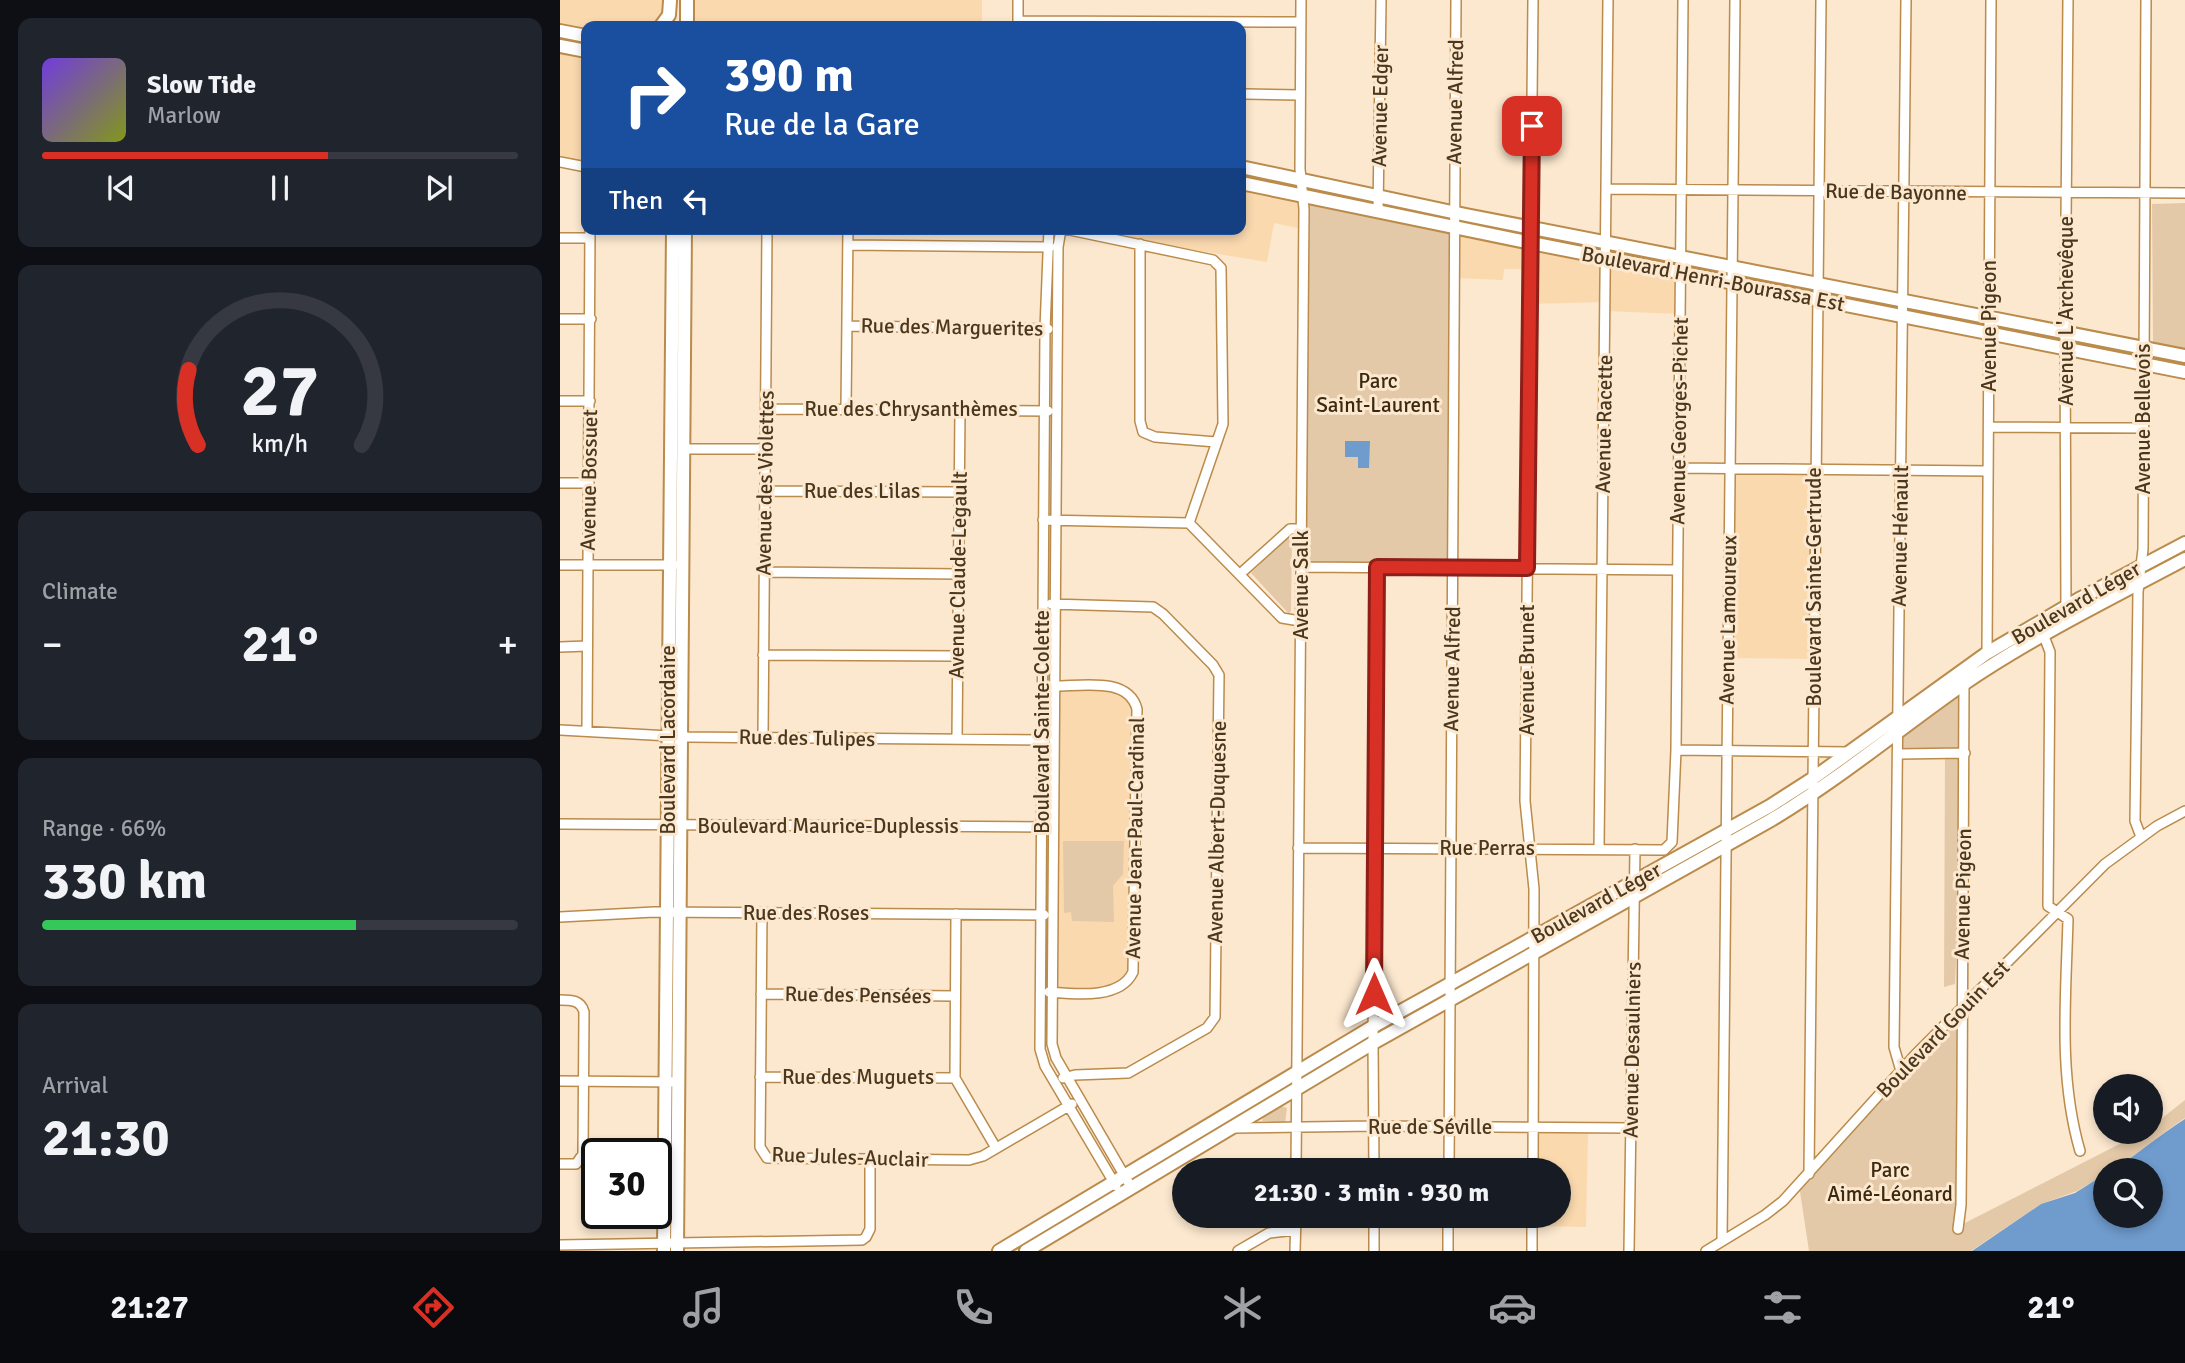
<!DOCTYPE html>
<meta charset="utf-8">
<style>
:root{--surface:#171b24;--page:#20242c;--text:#f1f3f6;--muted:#9ea1a6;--line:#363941;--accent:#d93025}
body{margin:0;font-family:Signika,sans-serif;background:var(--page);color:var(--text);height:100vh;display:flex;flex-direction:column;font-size:26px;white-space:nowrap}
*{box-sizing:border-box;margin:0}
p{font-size:23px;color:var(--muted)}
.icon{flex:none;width:38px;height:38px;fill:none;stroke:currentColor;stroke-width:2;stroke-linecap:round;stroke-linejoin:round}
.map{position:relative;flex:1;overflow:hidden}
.panel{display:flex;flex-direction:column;gap:18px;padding:18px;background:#0d0f14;width:560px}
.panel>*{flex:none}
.hud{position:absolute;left:21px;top:21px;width:665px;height:214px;border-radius:14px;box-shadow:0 4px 10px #0003;background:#1a4fa0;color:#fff;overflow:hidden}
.fabs{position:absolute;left:1533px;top:1074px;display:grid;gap:14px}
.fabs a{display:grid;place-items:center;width:70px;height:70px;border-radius:50%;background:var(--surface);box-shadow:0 4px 10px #0003;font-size:35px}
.speed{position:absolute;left:21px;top:1138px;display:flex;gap:14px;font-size:35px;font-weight:700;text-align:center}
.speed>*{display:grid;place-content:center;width:91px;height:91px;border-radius:50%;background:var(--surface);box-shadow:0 4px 10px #0003;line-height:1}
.speed .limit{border:4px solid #111;border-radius:10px;background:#fff;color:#111}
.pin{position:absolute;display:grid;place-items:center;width:60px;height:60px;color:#fff;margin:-30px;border-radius:14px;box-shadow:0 4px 10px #0006}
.me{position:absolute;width:77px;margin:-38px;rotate:0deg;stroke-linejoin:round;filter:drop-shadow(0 0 5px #0008)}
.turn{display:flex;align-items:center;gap:24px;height:147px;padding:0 28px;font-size:32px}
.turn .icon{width:91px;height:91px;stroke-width:2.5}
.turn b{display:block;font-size:49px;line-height:60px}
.then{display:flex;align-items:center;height:66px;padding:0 28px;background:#0003;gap:14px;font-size:26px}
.big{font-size:52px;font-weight:800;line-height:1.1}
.panel .widget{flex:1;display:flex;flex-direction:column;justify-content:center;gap:10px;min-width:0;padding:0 24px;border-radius:14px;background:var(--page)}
.panel .dial{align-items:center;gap:0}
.dial svg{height:182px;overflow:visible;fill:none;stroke:var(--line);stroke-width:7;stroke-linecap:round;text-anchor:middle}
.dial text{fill:var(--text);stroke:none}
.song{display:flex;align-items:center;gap:21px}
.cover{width:84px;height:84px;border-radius:10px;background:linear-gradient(135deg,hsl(260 70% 55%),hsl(70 70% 35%))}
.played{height:7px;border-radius:4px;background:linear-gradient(90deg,var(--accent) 60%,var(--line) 60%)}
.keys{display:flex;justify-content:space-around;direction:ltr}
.heat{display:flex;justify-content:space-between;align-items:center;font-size:38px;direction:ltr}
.charge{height:10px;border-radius:5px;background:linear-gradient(90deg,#34c759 66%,var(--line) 0)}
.trip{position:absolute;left:612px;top:1158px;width:399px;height:70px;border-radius:35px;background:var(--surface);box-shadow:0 4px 10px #0003;font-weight:800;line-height:70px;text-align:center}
.tab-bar{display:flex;height:112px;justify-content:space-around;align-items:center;background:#090b0e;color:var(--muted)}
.tab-bar .icon{width:49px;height:49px}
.tab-bar .selected{color:var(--accent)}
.tab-bar b{font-size:32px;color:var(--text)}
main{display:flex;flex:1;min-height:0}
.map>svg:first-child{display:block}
</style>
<main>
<section class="panel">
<div class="widget">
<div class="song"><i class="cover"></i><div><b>Slow Tide</b><p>Marlow</p></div></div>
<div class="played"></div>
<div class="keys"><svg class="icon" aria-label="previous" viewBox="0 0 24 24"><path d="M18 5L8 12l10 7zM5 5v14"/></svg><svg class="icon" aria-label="pause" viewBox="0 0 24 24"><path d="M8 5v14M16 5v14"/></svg><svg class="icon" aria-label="next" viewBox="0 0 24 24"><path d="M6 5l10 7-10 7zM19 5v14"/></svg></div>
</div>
<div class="widget dial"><svg viewBox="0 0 100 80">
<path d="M14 69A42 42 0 1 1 86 69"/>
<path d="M14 69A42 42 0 0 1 10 36" stroke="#d93025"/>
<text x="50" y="56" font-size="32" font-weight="700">27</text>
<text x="50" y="72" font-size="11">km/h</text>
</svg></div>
<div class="widget"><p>Climate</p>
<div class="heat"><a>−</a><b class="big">21°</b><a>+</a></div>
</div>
<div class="widget"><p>Range · 66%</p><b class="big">330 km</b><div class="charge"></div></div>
<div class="widget"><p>Arrival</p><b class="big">21:30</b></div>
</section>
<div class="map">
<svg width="1625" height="1251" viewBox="0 0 1625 1251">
<rect width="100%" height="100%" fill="#fce8cf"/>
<path fill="#fad9af" d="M0,0H111V26H26V36L0,31Z
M126,0H422V26H126Z
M0,46L26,51V167L0,162Z
M681,183L742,195L747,230L714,223L707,262L506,229H681Z
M895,228L1120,272V314L1045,311V302L970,304V269H944L943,280L895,278Z
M1170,468L1255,469L1253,659L1167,658Z
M495,686L568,688L577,709L571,977L534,993L493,992Z
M973,1127L1028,1128L1026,1227L972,1226V1216H999V1171H973Z"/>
<path fill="#e4c9a8" d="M746,196L893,226L892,561L741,563Z
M1625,203V351L1593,344L1592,204Z
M728,536L732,538L731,611L729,614L691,573Z
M1404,684L1405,753L1395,984L1384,987L1385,750L1338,754L1339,732Z
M503,841H564L563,874L553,886L554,922L512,921L511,912L504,913Z
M1400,1004L1397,1227L1583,1132H1591V1127L1625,1100V1118C1599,1135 1577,1155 1551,1171H1545V1174L1517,1191L1481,1204L1411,1251H1249L1239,1185Z
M721,1106L727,1108L725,1123L702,1121L703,1116Z"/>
<path fill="#6f9bcd" d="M785,441H810L809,468H798V457H785Z
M1625,1119V1251H1412L1481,1204L1515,1193L1545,1174V1216H1591V1171H1551C1577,1155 1599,1135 1625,1119Z"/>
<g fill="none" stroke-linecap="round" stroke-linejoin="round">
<defs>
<path id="minor" d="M458,21L740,22
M458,25V0
M685,94L740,95
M0,162L26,167
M1047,189L1625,193
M818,212L821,0
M489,229L485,329L480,1049L485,1066L556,1186
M501,229L498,247L492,1044L496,1058L571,1187
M505,229L653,260L661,268L663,424L629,523
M0,238H30
M580,244V421L583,432L595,437L656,442
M288,245L490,247
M0,319H31
M287,326L488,329
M0,401H30
M286,408L288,229
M206,409L488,411
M1429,427L1583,428
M123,449H204
M1118,468L1428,471
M0,483H29
M204,491L399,492
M483,520L629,523L722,618L740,621
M0,565H114
M741,567L1117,570
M204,572L399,574
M680,574L730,529H741
M491,604L593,607L603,614L653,665L659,675L655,1017L647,1028L568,1073L515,1075L503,1078
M1506,611L1505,333L1508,0
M1482,631L1490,652L1488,906L1508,919C1506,997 1498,1075 1520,1151
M0,647L27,646
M1427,653L1431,0
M203,655L397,656
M0,730L128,737L485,740
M27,731L30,229
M203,737L207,229
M397,739L400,410
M1116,750L1289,752
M1338,754L1405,753
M0,824L485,827
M1581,837L1575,821L1578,592L1583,549L1586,0
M738,848L1104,850L1112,842L1116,750L1123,0
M1039,849L1048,0
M202,913L200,1147L207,1158L409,1160L423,1156L512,1104
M396,914L395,1078L436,1148
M0,917L94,912L484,915
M489,992C514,994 560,1000 573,972L577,709C568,675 518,687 491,686
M201,994L395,996
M0,1000C11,1000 21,1000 24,1012L23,1154L16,1164H0
M1341,1071L1334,1047L1346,0
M200,1077L395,1078
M0,1081L119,1082
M674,1128L814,1126L1071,1128
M736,1171L744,209L740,169L741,0
M814,1171L813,1043L817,567
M889,1171L896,0
M973,1171L974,889L965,801L973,0
M1249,1174L1261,0
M1398,1229L1401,1205L1402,1099L1404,684
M1162,1241L1175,0
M0,1245L302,1240L306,1237L310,1229V1160
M678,1251L709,1233L735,1230
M735,1251L736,1216
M814,1251V1216
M888,1251V1216
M972,1251V1216
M1069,1251L1075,849
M1146,1251L1205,1215L1223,1201L1355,1055L1545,864L1597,826L1625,811"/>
<path id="major" d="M101,26L109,15L110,1
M127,26V0
M0,31L26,36
M0,46L26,51
M681,167L906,215L1625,356
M681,183L971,243L1625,372
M104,1251L113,229
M117,1251L125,229
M439,1251L814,1026L1210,806L1252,779L1427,653L1521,598L1625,543
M466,1251L813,1043L1211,820C1278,780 1338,730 1402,685C1472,637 1550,599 1625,559"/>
</defs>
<use href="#minor" stroke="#ba8b4b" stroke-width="12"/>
<use href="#major" stroke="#ba8b4b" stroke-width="16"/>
<use href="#minor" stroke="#fff" stroke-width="9"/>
<use href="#major" stroke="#fff" stroke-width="12"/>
</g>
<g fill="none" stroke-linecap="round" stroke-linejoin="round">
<defs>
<path id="route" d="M814,994L817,567L967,568L972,126"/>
</defs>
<use href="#route" stroke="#8d1f18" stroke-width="18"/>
<use href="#route" stroke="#d93025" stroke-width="12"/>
</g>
<g text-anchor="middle" stroke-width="6" stroke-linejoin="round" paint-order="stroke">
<g font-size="21" fill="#4b371c" stroke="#fce8cf">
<text transform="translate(895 102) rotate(-89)" y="7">Avenue Alfred</text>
<text transform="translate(820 106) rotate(-89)" y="7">Avenue Edger</text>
<text transform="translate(1336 192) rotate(1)" y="7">Rue de Bayonne</text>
<text transform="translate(1153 279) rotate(11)" y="7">Boulevard Henri-Bourassa Est</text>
<text transform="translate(1506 311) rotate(-90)" y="7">Avenue L'Archevêque</text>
<text transform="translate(1429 326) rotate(-90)" y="7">Avenue Pigeon</text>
<text transform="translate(392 327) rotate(1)" y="7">Rue des Marguerites</text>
<text x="351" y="416">Rue des Chrysanthèmes</text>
<text transform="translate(1583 419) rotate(-90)" y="7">Avenue Bellevois</text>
<text transform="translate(1119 421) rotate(-89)" y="7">Avenue Georges-Pichet</text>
<text transform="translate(1044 424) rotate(-89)" y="7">Avenue Racette</text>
<text transform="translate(29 480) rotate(-89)" y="7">Avenue Bossuet</text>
<text transform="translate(205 483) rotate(-89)" y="7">Avenue des Violettes</text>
<text x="302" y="498">Rue des Lilas</text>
<text transform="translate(1340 536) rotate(-89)" y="7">Avenue Hénault</text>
<text transform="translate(398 575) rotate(-89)" y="7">Avenue Claude-Legault</text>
<text transform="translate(741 585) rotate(-90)" y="7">Avenue Salk</text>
<text transform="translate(1254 587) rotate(-90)" y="7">Boulevard Sainte-Gertrude</text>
<text transform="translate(1516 603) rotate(-30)" y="7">Boulevard Léger</text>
<text transform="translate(1168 620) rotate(-89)" y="7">Avenue Lamoureux</text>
<text transform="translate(892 669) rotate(-89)" y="7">Avenue Alfred</text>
<text transform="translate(967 670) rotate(-90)" y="7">Avenue Brunet</text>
<text transform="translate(482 722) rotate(-90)" y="7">Boulevard Sainte-Colette</text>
<text transform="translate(247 738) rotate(1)" y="7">Rue des Tulipes</text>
<text transform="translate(108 740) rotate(-90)" y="7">Boulevard Lacordaire</text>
<text x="268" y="833">Boulevard Maurice-Duplessis</text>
<text transform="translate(657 832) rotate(-89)" y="7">Avenue Albert-Duquesne</text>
<text transform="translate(575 838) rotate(-89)" y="7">Avenue Jean-Paul-Cardinal</text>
<text x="927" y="855">Rue Perras</text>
<text transform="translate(1403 894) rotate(-89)" y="7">Avenue Pigeon</text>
<text transform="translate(1036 903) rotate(-29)" y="7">Boulevard Léger</text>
<text x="246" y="920">Rue des Roses</text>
<text transform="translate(298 995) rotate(1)" y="7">Rue des Pensées</text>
<text transform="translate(1383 1029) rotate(-46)" y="7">Boulevard Gouin Est</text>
<text transform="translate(1072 1050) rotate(-89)" y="7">Avenue Desaulniers</text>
<text x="298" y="1084">Rue des Muguets</text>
<text x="870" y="1134">Rue de Séville</text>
<text transform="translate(290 1157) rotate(2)" y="7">Rue Jules-Auclair</text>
</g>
<g font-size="21" fill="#3c2910" stroke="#fce8cf">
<text x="818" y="388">Parc<tspan x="818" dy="24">Saint-Laurent</tspan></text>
<text x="1330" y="1177">Parc<tspan x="1330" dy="24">Aimé-Léonard</tspan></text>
</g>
</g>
</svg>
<div class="fabs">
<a><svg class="icon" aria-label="sound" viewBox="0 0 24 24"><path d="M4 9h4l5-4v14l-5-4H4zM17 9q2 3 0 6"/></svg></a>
<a><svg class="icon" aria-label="search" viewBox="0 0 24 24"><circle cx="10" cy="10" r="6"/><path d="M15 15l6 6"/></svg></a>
</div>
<div class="speed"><div class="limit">30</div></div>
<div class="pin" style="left:972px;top:126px;background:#d93025"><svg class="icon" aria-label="arrive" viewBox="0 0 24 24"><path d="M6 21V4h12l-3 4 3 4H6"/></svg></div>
<svg class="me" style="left:814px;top:994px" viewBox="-20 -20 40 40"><path d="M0-17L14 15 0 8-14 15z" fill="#d93025" stroke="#fff" stroke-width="4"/></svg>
<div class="trip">21:30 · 3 min · 930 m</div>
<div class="hud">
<div class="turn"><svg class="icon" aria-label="right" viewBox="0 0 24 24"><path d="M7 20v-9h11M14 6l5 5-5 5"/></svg><div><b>390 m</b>Rue de la Gare</div></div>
<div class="then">Then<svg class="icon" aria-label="left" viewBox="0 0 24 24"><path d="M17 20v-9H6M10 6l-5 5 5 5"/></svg></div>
</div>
</div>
</main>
<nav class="tab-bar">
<b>21:27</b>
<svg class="icon selected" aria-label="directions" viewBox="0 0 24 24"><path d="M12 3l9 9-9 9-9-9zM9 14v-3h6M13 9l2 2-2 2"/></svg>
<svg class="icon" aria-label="music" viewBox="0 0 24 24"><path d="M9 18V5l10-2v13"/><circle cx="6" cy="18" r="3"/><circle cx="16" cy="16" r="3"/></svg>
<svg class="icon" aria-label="phone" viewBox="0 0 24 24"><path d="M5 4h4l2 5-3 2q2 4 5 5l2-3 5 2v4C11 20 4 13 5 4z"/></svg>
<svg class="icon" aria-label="climate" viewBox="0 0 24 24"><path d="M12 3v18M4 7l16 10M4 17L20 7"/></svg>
<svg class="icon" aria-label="car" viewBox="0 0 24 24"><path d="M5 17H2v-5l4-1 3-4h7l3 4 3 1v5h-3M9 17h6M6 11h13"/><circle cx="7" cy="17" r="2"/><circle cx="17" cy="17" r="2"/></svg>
<svg class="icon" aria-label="filters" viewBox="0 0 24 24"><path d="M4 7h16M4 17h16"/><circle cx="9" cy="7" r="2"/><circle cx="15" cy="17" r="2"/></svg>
<b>21°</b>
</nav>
